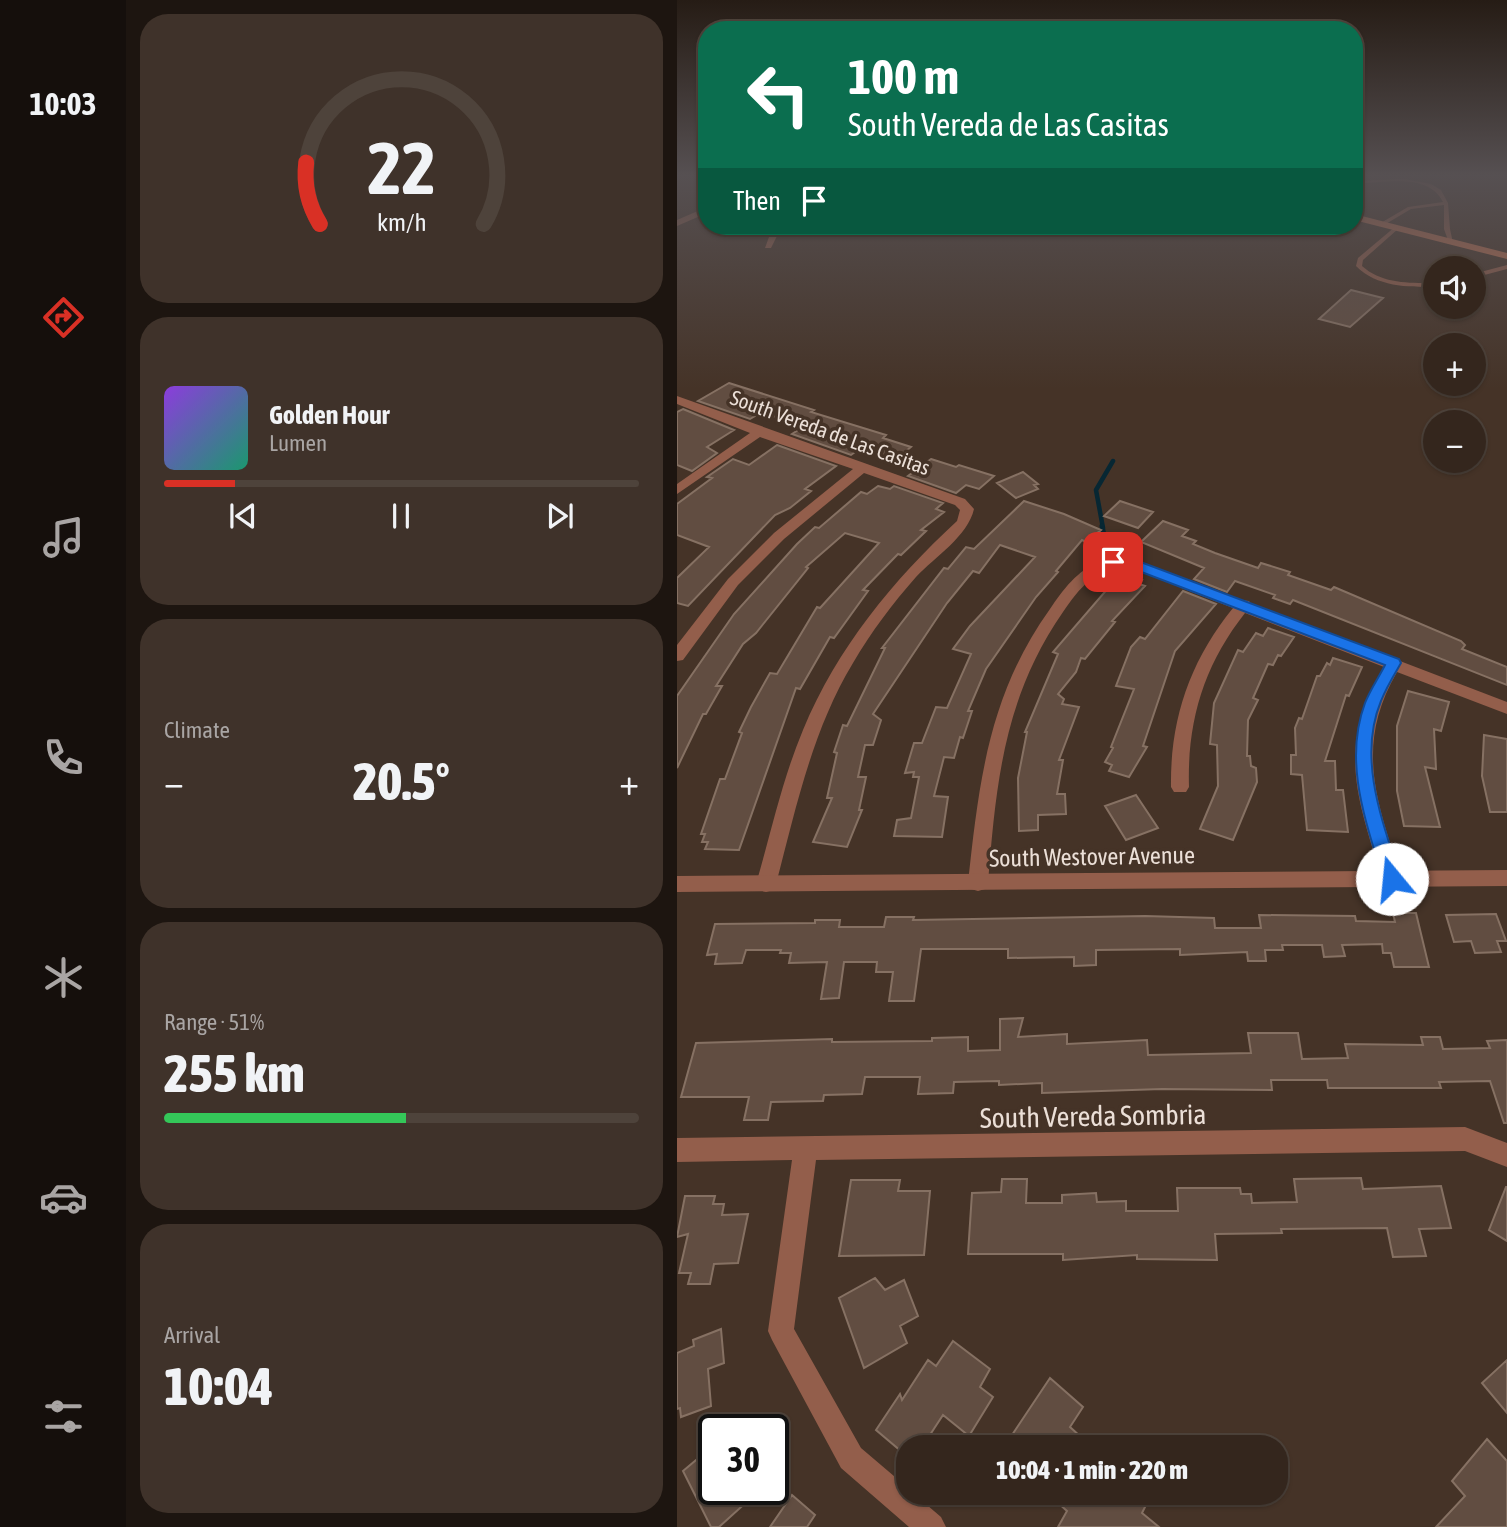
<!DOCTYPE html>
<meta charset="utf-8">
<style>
:root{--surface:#34261d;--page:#3f322a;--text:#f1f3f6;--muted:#a9a5a4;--line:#4e433b;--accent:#d93025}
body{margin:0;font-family:"Asap Condensed",sans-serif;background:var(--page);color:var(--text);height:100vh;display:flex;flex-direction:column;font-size:26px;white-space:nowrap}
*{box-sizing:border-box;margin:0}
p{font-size:23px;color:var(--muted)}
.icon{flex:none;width:38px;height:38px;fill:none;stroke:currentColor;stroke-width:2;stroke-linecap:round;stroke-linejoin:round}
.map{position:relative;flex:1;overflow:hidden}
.details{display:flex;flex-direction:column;gap:14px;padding:14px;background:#1d1510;width:551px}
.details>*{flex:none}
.banner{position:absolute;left:21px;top:21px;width:665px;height:214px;border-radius:28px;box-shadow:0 2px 5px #0004,0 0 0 2px var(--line);background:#0b6e4f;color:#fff;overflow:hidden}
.controls{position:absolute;left:746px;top:256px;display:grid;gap:14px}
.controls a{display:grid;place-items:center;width:63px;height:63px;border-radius:50%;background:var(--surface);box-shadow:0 2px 5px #0004,0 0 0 2px var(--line);font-size:35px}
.speed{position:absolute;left:21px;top:1414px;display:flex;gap:14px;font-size:35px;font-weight:700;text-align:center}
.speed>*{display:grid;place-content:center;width:91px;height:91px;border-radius:50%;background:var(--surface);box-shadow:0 2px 5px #0004,0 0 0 2px var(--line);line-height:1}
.speed .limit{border:4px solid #111;border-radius:10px;background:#fff;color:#111}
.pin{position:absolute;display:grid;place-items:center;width:60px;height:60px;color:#fff;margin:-30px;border-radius:14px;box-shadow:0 4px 10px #0006}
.me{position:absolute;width:77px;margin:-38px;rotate:343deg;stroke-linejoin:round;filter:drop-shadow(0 0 5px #0008)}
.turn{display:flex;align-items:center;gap:24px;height:147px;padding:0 35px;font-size:32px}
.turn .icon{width:91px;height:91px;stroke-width:2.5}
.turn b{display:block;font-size:49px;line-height:60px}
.then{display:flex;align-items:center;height:66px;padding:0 35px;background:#0003;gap:14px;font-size:26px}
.big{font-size:52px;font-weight:800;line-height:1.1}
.details .card{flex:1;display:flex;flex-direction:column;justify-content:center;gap:10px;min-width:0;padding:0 24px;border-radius:28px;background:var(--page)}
.details .dial{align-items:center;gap:0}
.dial svg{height:182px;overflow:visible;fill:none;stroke:var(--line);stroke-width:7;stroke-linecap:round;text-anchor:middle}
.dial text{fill:var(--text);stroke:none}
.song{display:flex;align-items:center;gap:21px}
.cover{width:84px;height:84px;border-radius:10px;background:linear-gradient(135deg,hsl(270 70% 55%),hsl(160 70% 35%))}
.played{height:7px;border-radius:4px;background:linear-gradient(90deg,var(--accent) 15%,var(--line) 15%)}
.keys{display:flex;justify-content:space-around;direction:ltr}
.heat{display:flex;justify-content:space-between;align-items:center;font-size:38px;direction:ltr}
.charge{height:10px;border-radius:5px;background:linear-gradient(90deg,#34c759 51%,var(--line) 0)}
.trip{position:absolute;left:219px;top:1435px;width:392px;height:70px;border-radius:28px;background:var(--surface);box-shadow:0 2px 5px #0004,0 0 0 2px var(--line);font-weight:800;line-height:70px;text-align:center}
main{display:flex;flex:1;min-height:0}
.tab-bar{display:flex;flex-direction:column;width:126px;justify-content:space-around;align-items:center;background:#150f0c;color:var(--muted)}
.tab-bar .icon{width:49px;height:49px}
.tab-bar .active{color:var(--accent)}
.tab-bar b{font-size:32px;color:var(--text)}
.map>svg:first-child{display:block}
</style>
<main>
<nav class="tab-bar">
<b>10:03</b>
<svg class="icon active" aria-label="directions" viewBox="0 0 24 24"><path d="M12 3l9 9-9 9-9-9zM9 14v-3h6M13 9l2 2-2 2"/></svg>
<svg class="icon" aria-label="music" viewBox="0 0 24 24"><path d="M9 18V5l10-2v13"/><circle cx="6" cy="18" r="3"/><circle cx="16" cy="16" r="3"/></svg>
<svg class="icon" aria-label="phone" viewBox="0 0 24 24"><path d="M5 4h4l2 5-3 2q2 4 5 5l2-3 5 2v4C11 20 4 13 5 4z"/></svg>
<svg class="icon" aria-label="climate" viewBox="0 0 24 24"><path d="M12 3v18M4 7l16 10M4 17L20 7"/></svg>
<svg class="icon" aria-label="car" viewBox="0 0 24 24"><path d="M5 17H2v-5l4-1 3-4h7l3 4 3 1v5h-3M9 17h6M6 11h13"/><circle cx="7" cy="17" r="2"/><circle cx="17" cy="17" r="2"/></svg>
<svg class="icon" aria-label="filters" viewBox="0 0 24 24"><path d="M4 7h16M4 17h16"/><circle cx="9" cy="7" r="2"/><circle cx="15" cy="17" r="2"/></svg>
</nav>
<section class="details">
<div class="card dial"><svg viewBox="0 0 100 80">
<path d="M14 69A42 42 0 1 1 86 69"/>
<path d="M14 69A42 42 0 0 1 8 42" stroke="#d93025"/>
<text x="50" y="56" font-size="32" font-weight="700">22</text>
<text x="50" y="72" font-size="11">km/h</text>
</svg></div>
<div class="card">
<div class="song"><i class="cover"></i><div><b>Golden Hour</b><p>Lumen</p></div></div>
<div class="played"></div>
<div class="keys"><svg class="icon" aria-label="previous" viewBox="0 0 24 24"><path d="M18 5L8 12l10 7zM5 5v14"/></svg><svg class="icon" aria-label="pause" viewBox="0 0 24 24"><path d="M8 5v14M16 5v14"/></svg><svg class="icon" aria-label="next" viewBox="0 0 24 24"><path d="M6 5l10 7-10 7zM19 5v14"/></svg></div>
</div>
<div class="card"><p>Climate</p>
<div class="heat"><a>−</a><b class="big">20.5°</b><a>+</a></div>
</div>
<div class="card"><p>Range · 51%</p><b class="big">255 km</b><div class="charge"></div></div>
<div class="card"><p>Arrival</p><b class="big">10:04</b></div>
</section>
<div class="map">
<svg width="830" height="1527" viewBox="0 0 830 1527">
<rect width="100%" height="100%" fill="#453327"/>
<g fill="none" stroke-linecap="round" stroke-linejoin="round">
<path stroke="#072733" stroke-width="4.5" d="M426,528L419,490L436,461"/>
<path stroke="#072733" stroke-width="5" d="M425,526L427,535"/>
</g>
<path fill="#614d41" stroke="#867163" stroke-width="2" d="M674,290L706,298L673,327L642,319Z
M52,383L137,410L134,412L209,435L206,438L234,447L219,459L185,447L174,455L115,434L126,427L85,412L73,419L21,401Z
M6,409L57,430L30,447L40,453L15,471L0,465V412Z
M100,445L159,466L128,489L134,491L113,508L98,515L11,606L0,603V578L32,547L0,535V504L35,478L30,477L56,459L72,465Z
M254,459L279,467L282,465L317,476L302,489L289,485L279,493L231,476Z
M346,472L361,484L357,485L361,489L339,498L320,483Z
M201,486L213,489L217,486L266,503L259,509L267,512L244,530L249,531L224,555L221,554L186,590L191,591L157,638L153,637L123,689L119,688L62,850L28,849L31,842H25L28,834H24L43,779H48L65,733L62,732L74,707L93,673L100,674L140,607L143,608L202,543L168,533L129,567L131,568L79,633L66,644L39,686H45L29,714H26L0,768V696L57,614L120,544L138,527L142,528L184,492L190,494Z
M347,501L387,514L424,530L409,542L405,540L379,571L381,572L359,597L309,669L291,711H295L286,738L283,737L277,758L267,757L257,796L271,797L265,837L217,836L220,820L234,818L242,777H236L237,772L228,773L237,743H245L259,707L270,708L294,654L276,649L293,626L358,557L323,545L302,573L296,571L270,603L196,714L204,720L196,745H188L181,777H189L182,810H185L170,847L136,842L155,798H150L160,753L157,752L166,725L170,726L208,648H205L267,568L271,569L289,547L297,549Z
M443,501L476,512L461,528L427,516Z
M486,521L511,530L505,536L519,541L516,544L538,553L581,568L584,563L613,572L611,575L654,590L657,587L784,641L788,645L785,649L830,667V685L616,600L613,604L596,598L598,595L558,581L550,592L517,579L527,568L464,542Z
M445,572L465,580L462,584L468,586L435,621L438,622L408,659L404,658L399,672L381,694L387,699L385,704L402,707L382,760H386L380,794H388L389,814L361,815V830L342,831L341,778L350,732H348L381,654L376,652Z
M506,591L539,604L498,651L466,746L470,747L452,777L432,771L435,765L428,762L436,748L434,747L457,689L439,686L454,647L463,637L468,639Z
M591,628L617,637L604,656L601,655L596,665L591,664L576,698L581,700L571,720L570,756H573L574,766L579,768L580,782L556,840L523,829L541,786L540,745L533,744L537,703L561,650L566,652L579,633L586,636Z
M656,658L685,667L672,696L669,695L648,761H658L659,790H666L671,832L630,830L625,775L614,774V755H619L618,728L622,718L625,719L640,676H643L650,663L653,665Z
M731,691L772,702L764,731L757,729L759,769L748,767L763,827L727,826L720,791V726Z
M807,735L830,739V812H813L805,776Z
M459,795L481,828L449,840L428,806Z
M716,913H739L752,967H717L714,953H706L705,944L665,945L668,956L647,957L645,945H605L606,950H588L589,961H571L570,952L503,955V949L419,950V965L397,966V957L331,958V949H244L237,1001H212L216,972H199L200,962H167L162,998L144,999L150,962L112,963L114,953H103L104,950H69L65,963L38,964L40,954L30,955L38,924L138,923V920H163L162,927H207L209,917H237L236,920L468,916L537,918L538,928H584L582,915L678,916L679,921L718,922Z
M819,914L829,941H820L824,952L798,953L794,941L777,942L769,915Z
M346,1018L341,1037L390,1034V1044L470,1040L471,1055L574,1053L571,1033H621L625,1059L671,1058L668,1044L746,1045L744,1037H763L766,1049L813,1048L810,1041L830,1040V1123H827L813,1081L762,1082L764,1088H651L650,1080H594L595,1090L485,1089L365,1093V1083L322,1085V1081L277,1082L276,1093L241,1094L243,1077H188L185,1094L147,1095L146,1101L94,1102L91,1120H67L72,1097H4L19,1043L155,1039V1042L255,1041V1038L291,1037V1051L323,1050V1019Z
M684,1178L686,1189L764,1186L774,1228L742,1229L749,1256L716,1257L710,1228L604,1229L605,1233L538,1234L540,1260L460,1259V1255L386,1260V1254H291L295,1193L324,1192L325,1179H350L349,1203H385V1195L419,1193L420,1202L449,1201V1211H501L500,1188H563L564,1194H574L575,1203L620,1202L617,1179Z
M174,1180H223L221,1191H253L247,1255L162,1256Z
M829,1187H830V1241L812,1230Z
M8,1196H38L36,1204H47L45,1215L71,1214L61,1263L37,1264L33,1284H11L14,1273H2L11,1234L0,1237Z
M198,1278L208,1290L227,1280L241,1316L223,1326L230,1343L187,1368L162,1298Z
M44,1329L47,1363L31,1369L34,1406L4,1417L3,1408L0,1409V1353L17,1346L16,1340Z
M276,1341L313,1369L303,1387L316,1397L292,1436L266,1415L245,1447H231V1457L199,1430L223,1394L225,1400L251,1360L259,1366Z
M830,1360V1413L805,1383Z
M373,1378L406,1407L393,1427L415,1447H327Z
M810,1439L830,1461V1527H759L788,1496L775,1481Z
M37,1445V1489H84L42,1527H34L6,1471Z
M370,1493H475L465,1513L482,1527H381L390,1511Z
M115,1495L138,1515L130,1527H93Z"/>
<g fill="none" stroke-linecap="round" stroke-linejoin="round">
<path fill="#935e4b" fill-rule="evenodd" d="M727,179L754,184L764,190L771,203L773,229L776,243H772L767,229V205L734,209L707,225L702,224L731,207L766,202C751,171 705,184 677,183V181Z
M719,226L722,228L721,229L686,260L685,266C705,284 732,283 758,283V287C730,287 700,287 679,266L681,258Z
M830,265V269L796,278V274Z"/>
<path fill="#935e4b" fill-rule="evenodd" d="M30,207V213L0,226V220Z
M96,226H105L94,248H88Z
M0,396L288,499L297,509C291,536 258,557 239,577C216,603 194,632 176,663C135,731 119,808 99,884L96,890L89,892L82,890L79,884C94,833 105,780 126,730C160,648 216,580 280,521L283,510L278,505L187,473L107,539L61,585L6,660L0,661V645L51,579L97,533L176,469L83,437L0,494V484L73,433L0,404Z
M427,541L434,545L436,559L461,561L564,600L572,601L574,604L830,702V714L720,672C677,746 700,803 725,879L722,885L715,887L708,885L705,879C680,796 659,747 707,667L568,613C527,665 510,721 512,787L509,792H497L494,787C493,719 513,661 556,608L454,568C421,565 403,587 386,612C327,697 319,783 311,883L308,889L301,891L294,889L291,883C302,781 312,694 373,609C386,590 400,570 423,562L420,545Z
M788,1127L830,1143V1167L788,1151L139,1160L117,1329L184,1448L231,1488V1493H236L264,1517L269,1527H232L164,1468L95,1340L91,1331L115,1160L0,1162V1138Z"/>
<path fill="#935e4b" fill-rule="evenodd" d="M830,870V886L0,892V876Z"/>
<path fill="#c47252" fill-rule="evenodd" d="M677,214L830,253V259L677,220Z"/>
</g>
<linearGradient id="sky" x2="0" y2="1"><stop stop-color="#261c15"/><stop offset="0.45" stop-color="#565052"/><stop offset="1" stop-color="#565052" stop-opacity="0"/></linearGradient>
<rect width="830" height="389" fill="url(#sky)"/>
<path fill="#1a73e8" stroke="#114b97" stroke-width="2" d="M436,558L461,561L722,659L724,663C717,675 709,688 704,701C680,759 706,823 724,879L721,884L715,886L709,884L706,879C689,822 666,762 688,703C693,690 702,677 708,665L454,568L432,565V559Z"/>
<g text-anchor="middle" stroke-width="7" stroke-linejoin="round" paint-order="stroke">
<g font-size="21" fill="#ebdfd7" stroke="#453327">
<text transform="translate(153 433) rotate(20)" y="7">South Vereda de Las Casitas</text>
</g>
<g font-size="24" fill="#ebdfd7" stroke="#453327">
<text transform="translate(415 857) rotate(-1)" y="8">South Westover Avenue</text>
</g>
<g font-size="28" fill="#ebdfd7" stroke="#453327">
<text transform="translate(416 1116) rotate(-1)" y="10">South Vereda Sombria</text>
</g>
</g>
</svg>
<div class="controls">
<a><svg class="icon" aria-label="sound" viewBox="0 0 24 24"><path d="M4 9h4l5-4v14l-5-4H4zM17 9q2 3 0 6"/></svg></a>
<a>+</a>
<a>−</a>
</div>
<div class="speed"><div class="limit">30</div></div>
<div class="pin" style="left:436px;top:562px;background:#d93025"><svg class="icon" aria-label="arrive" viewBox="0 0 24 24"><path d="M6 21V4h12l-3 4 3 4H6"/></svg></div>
<svg class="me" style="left:715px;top:879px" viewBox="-20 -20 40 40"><circle r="19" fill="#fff"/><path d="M0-13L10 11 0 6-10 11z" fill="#1a73e8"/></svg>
<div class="trip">10:04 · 1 min · 220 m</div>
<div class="banner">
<div class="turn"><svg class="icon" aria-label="left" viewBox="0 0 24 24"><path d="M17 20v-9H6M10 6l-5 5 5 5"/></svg><div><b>100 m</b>South Vereda de Las Casitas</div></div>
<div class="then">Then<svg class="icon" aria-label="arrive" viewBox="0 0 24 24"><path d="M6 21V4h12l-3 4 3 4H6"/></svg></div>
</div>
</div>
</main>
